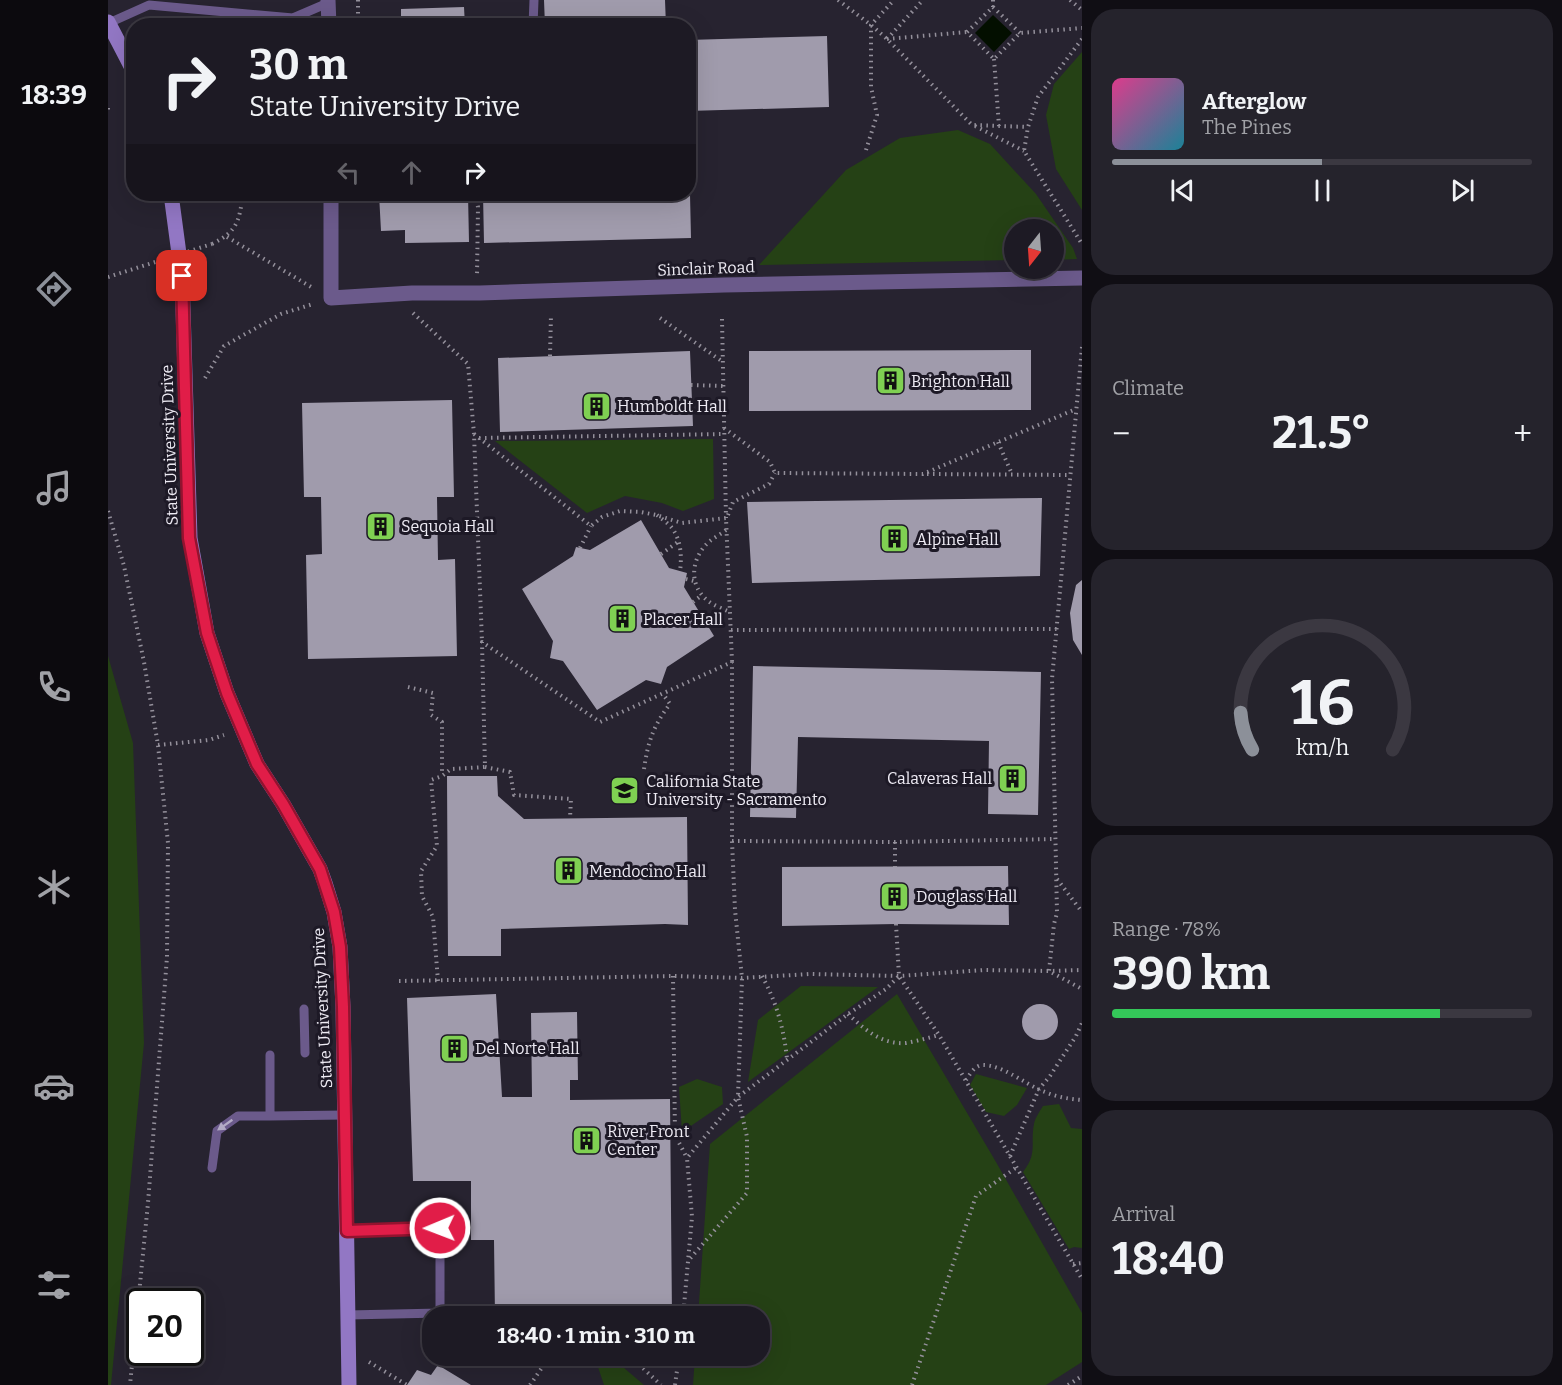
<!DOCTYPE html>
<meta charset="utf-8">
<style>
:root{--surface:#1d1a24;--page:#25232c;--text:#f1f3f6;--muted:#a0a1a6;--line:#3b3841;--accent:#8c9099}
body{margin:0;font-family:Bitter,serif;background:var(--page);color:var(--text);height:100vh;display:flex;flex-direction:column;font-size:22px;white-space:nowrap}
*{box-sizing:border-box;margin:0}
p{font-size:20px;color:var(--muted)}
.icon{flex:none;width:33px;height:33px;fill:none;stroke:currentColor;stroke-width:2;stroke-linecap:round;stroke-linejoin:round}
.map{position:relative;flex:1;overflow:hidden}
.side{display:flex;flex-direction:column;gap:9px;padding:9px;background:#100e14;width:480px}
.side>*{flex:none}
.guide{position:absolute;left:18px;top:18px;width:570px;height:183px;border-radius:24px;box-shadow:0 6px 24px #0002,0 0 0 2px var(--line);background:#1d1a24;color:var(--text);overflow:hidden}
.needle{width:39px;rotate:197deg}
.fabs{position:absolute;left:896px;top:219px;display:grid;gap:12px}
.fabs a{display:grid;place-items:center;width:60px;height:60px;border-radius:50%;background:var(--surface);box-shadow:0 6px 24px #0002,0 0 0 2px var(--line);font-size:30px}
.speed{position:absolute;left:18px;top:1288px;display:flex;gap:12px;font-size:30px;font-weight:700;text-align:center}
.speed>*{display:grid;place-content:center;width:78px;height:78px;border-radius:50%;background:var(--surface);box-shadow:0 6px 24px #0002,0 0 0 2px var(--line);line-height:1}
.speed .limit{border:3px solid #111;border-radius:9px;background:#fff;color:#111}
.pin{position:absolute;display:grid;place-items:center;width:51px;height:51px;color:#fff;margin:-26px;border-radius:12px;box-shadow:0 3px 9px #0006}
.me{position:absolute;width:66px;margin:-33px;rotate:269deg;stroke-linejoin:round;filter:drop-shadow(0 0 4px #0008)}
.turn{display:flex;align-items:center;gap:21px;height:126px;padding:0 24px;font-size:27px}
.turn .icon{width:78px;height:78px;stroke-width:2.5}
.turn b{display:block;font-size:42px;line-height:51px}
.lanes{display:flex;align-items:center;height:57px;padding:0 24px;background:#0003;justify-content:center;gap:30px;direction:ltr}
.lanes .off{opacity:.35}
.big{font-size:45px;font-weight:700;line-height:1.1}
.side .card{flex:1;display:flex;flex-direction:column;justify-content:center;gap:9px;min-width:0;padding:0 21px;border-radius:24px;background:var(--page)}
.side .dial{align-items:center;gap:0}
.dial svg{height:156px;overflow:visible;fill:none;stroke:var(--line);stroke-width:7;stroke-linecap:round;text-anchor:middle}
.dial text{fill:var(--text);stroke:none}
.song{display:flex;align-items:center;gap:18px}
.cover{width:72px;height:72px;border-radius:9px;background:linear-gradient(135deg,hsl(330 70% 55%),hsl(190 70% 35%))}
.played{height:6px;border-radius:3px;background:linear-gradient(90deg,var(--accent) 50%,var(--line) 50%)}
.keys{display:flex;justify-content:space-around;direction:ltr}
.heat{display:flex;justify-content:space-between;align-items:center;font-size:33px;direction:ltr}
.charge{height:9px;border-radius:4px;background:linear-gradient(90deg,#34c759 78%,var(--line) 0)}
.trip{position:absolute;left:314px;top:1306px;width:348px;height:60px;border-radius:24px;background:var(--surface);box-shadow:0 6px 24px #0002,0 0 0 2px var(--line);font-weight:700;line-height:60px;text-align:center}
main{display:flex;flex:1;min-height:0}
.tab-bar{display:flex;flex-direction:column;width:108px;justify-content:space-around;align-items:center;background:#0c0a0e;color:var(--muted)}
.tab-bar .icon{width:42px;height:42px}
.tab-bar .on{color:var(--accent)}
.tab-bar b{font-size:27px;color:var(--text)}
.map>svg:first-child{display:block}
</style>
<main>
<nav class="tab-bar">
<b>18:39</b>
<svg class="icon on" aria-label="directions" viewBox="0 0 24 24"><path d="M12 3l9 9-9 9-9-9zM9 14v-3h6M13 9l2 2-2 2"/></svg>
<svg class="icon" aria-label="music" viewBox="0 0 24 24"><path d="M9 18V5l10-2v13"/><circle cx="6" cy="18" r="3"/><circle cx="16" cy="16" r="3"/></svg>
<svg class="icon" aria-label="phone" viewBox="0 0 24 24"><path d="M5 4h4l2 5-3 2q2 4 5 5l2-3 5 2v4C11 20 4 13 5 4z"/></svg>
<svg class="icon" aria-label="climate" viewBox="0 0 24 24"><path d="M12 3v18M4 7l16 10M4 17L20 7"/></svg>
<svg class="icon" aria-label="car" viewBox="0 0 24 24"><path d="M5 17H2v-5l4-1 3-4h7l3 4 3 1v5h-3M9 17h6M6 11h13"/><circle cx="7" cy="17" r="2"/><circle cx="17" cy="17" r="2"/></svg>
<svg class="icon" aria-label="filters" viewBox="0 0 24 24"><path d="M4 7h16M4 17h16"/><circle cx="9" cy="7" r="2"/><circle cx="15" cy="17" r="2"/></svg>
</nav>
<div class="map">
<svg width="974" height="1385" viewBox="0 0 974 1385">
<rect width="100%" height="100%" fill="#272330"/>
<path fill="#254115" d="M974,52V210L948,169L938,115L946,84Z
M850,130L882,144L928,194L965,248L969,259L945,260V230H906V260L651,265L738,170L792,138Z
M605,439L606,499L575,511L554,503L517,496L479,513L387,441Z
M0,656L25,743L36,1043L3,1385H0Z
M693,986L770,987L640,1082L650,1020Z
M789,994L888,1162L974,1313V1362L938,1385H585L587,1356H651V1317H590L602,1144Z
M868,1074L919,1088L909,1105L896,1116L878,1112L862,1085Z
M589,1079L614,1087L615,1104L574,1132L571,1087Z
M951,1104L963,1128L974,1129V1248L966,1247L961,1249L915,1172C930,1153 922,1144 926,1124C927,1118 932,1111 935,1106Z
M495,1356H502L536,1385H496L487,1358Z"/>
<path fill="#030f00" d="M885,15L904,33L886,52L867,33Z"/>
<path fill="#a09bac" d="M436,0H557L558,26H437Z
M356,7L357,26H293V9Z
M719,36L721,107L580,111V40Z
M271,194H360L361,242L297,243V230L273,231Z
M375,194H582L583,238L376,243Z
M923,350V410L641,411V351Z
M582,351L585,426L392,432L390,358Z
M344,400L346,497H329L330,560L347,559L349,656L200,659L198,555L214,554L213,497H196L194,403Z
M934,498L932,576L644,583L639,502Z
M533,520L561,568L579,573L576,587L606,636L559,667L553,684L538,680L489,710L455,661L442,658L445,641L414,589L465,556L468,547L482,550Z
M974,580V655L965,640L962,613L968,585Z
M645,666L933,672L930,815L880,814L881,741L690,737L688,818L642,817Z
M339,776H389L390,796L416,819L579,817L580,925L557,924L393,929V956H340Z
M900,866L901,925L788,924L674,926V867Z
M388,994L394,1097H424L423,1013L469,1012L470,1080H462V1100L562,1099L564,1317H387L386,1240H363V1181H305L299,998Z
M914 1022a18 18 0 1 1 36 0a18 18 0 1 1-36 0Z
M330,1365L363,1385H299L309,1370L323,1375Z"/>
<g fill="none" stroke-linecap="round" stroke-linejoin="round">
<path stroke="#94909b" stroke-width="4" stroke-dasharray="1.5 4.5" stroke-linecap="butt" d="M250,0V26
M730,0L763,25L779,39L864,125L920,127
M885,0V7
M962,0L974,10
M912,33L885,7L859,32L886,59L912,33L974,28
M779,39L859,32
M779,39L815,0
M974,39L930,97L920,127L916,151L974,244
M886,59L891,126
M0,108V110
M867,126L916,151
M758,150L769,115L763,87V25L786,0
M367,194L370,207L369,276
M119,237L205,288
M104,244C130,231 131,221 135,194
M305,313L360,364L366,434L374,642
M552,318L615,362
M614,319L618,518
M974,347L944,679L949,913L946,924L941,971L974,970
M442,356L443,315
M97,378L116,346L173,314L205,304
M583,385L615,386
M616,428L662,462L667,473L815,474L968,409
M366,434L483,526L494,517L512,511L533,512L548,515L574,523L618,518L624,662
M371,438L616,434
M890,442L904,474
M819,474L962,475
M0,511L16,566L36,662L50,745L60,843L59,957L40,1203L22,1385
M549,515C554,519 560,523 564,528C573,540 574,557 572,571
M620,515L625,502L661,484L667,473
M618,530C613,534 607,537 602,541C586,554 580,578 594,595C601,604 613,608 622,612
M472,548L483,526
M553,554L570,542
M578,579L586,581
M585,602L594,595
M623,630L949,629
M300,687L325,693L323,715L334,722V775
M50,745L101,740L116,735
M377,767L402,772L406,795L463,799L462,818
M536,769C540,742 545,726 562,704L555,694
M624,841L787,842L948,839
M787,842V867
M949,879L974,912
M788,924L791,976L831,1035L974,1279
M565,976L567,1135L579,1158
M654,976C669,1003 676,1030 679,1059
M291,981L565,976L634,978L702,974L791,976L876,970L941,971L974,989
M330,981L325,917L314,896L313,871L329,846L323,780L334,776L343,769L377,767L374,642L492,722L624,662V841L627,910L634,978L630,1097L639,1137V1193L580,1261
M740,1014C756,1029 774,1045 798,1043C809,1041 820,1038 831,1035
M858,1080C862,1074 867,1065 875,1065C895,1065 918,1085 937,1092C949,1097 961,1099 974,1100
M902,1156L931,1089L942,1076L968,1036L974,1023
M965,1264L974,1263
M575,1317L584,1217L579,1158L630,1097L740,1014L778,989L791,976
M432,1356L440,1359L454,1356
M522,1356L553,1385
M261,1362L299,1385
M422,1385L440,1359
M567,1385L571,1356
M804,1385L868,1196L909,1167
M960,1385L974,1376"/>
<path stroke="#6b5a8b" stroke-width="9" d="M1,23L41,5L185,18L222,2
M425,26L426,0
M196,1009L197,1053
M162,1055V1116L236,1115
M104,1168L109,1131L130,1116H162
M239,1231L332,1228V1313L240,1315"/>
<path stroke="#6b5a8b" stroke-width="15" d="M220,0L221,26
M223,194V298L304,293H372L616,285L974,278"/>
<path stroke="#9277c4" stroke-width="15" d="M0,22L26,72
M63,194L74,276L82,538L99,633L119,693L149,764L175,804L212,869L217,883L226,912L232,947L235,1007L241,1385"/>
<path stroke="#94909b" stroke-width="4" stroke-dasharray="1.5 4.5" stroke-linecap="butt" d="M0,277L104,244"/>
</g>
<defs><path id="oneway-solid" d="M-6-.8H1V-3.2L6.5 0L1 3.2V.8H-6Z" transform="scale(1.5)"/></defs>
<use fill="#b3aac5" href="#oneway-solid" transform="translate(117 1125) rotate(145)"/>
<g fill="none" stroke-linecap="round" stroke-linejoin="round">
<defs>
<path id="route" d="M74,276L81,538L99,633L119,693L149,764L175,804L212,869L226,912L232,947L235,1007L239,1231L332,1228"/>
</defs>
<use href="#route" stroke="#92132f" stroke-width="15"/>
<use href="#route" stroke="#e11d48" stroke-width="10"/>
</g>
<defs>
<symbol id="building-square" viewBox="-11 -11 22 22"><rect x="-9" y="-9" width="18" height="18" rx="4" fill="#7fd052" stroke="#1d1926"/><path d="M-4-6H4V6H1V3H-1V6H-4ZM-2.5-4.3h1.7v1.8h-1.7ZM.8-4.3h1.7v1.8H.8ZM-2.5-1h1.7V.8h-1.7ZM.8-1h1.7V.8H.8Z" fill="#111"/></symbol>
<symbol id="university-square" viewBox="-11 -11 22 22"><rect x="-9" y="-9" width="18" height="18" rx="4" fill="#7fd052" stroke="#1d1926"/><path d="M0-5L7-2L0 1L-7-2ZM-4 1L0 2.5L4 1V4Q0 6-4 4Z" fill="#111"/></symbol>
</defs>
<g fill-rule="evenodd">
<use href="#building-square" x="766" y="364" width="33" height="33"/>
<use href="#building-square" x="472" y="390" width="33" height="33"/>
<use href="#building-square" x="256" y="510" width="33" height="33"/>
<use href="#building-square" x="770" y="522" width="33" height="33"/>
<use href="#building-square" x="498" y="602" width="33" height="33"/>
<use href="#building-square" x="888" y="762" width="33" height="33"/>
<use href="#university-square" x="500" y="774" width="33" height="33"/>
<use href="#building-square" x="444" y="854" width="33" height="33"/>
<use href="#building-square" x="770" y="880" width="33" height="33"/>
<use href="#building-square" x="330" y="1032" width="33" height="33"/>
<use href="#building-square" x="462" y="1124" width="33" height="33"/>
</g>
<g text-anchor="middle" stroke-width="6" stroke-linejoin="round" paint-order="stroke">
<g font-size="16" fill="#eeebf4" stroke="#1d1926">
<text transform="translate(598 268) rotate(-2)" y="6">Sinclair Road</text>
<text transform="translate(61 445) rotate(-92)" y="6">State University Drive</text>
<text transform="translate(214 1008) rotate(-93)" y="6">State University Drive</text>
</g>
<g font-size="16" fill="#eeebf4" stroke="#1d1926" text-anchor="start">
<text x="803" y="387">Brighton Hall</text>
<text x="509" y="412">Humboldt Hall</text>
<text x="293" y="532">Sequoia Hall</text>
<text x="808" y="545">Alpine Hall</text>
<text x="535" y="625">Placer Hall</text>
<text x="884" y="784" text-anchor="end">Calaveras Hall</text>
<text x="538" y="787">California State<tspan x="538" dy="18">University - Sacramento</tspan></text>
<text x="481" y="877">Mendocino Hall</text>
<text x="808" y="902">Douglass Hall</text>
<text x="367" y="1054">Del Norte Hall</text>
<text x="499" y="1137">River Front<tspan x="499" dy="18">Center</tspan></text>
</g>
</g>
</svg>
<div class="fabs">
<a><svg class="needle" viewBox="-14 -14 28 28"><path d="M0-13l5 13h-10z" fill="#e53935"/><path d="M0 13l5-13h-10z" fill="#a0a1a6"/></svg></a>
</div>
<div class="speed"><div class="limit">20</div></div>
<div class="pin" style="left:74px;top:276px;background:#d93025"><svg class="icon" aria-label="arrive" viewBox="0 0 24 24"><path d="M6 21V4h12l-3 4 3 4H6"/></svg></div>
<svg class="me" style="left:332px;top:1228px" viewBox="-20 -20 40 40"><circle r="17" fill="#e11d48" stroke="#fff" stroke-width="3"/><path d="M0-11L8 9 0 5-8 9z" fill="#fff"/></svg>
<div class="trip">18:40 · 1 min · 310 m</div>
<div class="guide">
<div class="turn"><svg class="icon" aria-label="right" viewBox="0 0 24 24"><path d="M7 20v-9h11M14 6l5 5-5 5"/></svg><div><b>30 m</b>State University Drive</div></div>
<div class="lanes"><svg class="icon off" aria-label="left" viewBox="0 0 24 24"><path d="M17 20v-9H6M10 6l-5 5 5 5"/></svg><svg class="icon off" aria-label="ahead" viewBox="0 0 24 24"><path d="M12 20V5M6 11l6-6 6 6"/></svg><svg class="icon" aria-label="right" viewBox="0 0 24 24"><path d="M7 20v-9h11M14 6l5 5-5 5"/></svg></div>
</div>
</div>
<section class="side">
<div class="card">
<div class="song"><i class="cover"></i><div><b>Afterglow</b><p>The Pines</p></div></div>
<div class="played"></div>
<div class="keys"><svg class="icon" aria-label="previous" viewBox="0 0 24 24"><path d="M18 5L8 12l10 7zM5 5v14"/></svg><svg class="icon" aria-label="pause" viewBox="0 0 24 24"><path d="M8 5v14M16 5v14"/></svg><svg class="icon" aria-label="next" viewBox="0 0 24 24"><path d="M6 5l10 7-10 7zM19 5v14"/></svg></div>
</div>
<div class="card"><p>Climate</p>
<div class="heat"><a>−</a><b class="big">21.5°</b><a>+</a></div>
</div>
<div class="card dial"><svg viewBox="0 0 100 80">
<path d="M14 69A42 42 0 1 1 86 69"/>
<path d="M14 69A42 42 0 0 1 8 50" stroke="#8c9099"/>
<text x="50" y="56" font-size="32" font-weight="700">16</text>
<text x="50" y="72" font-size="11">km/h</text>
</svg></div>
<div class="card"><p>Range · 78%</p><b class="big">390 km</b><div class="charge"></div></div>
<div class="card"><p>Arrival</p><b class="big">18:40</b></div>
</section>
</main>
